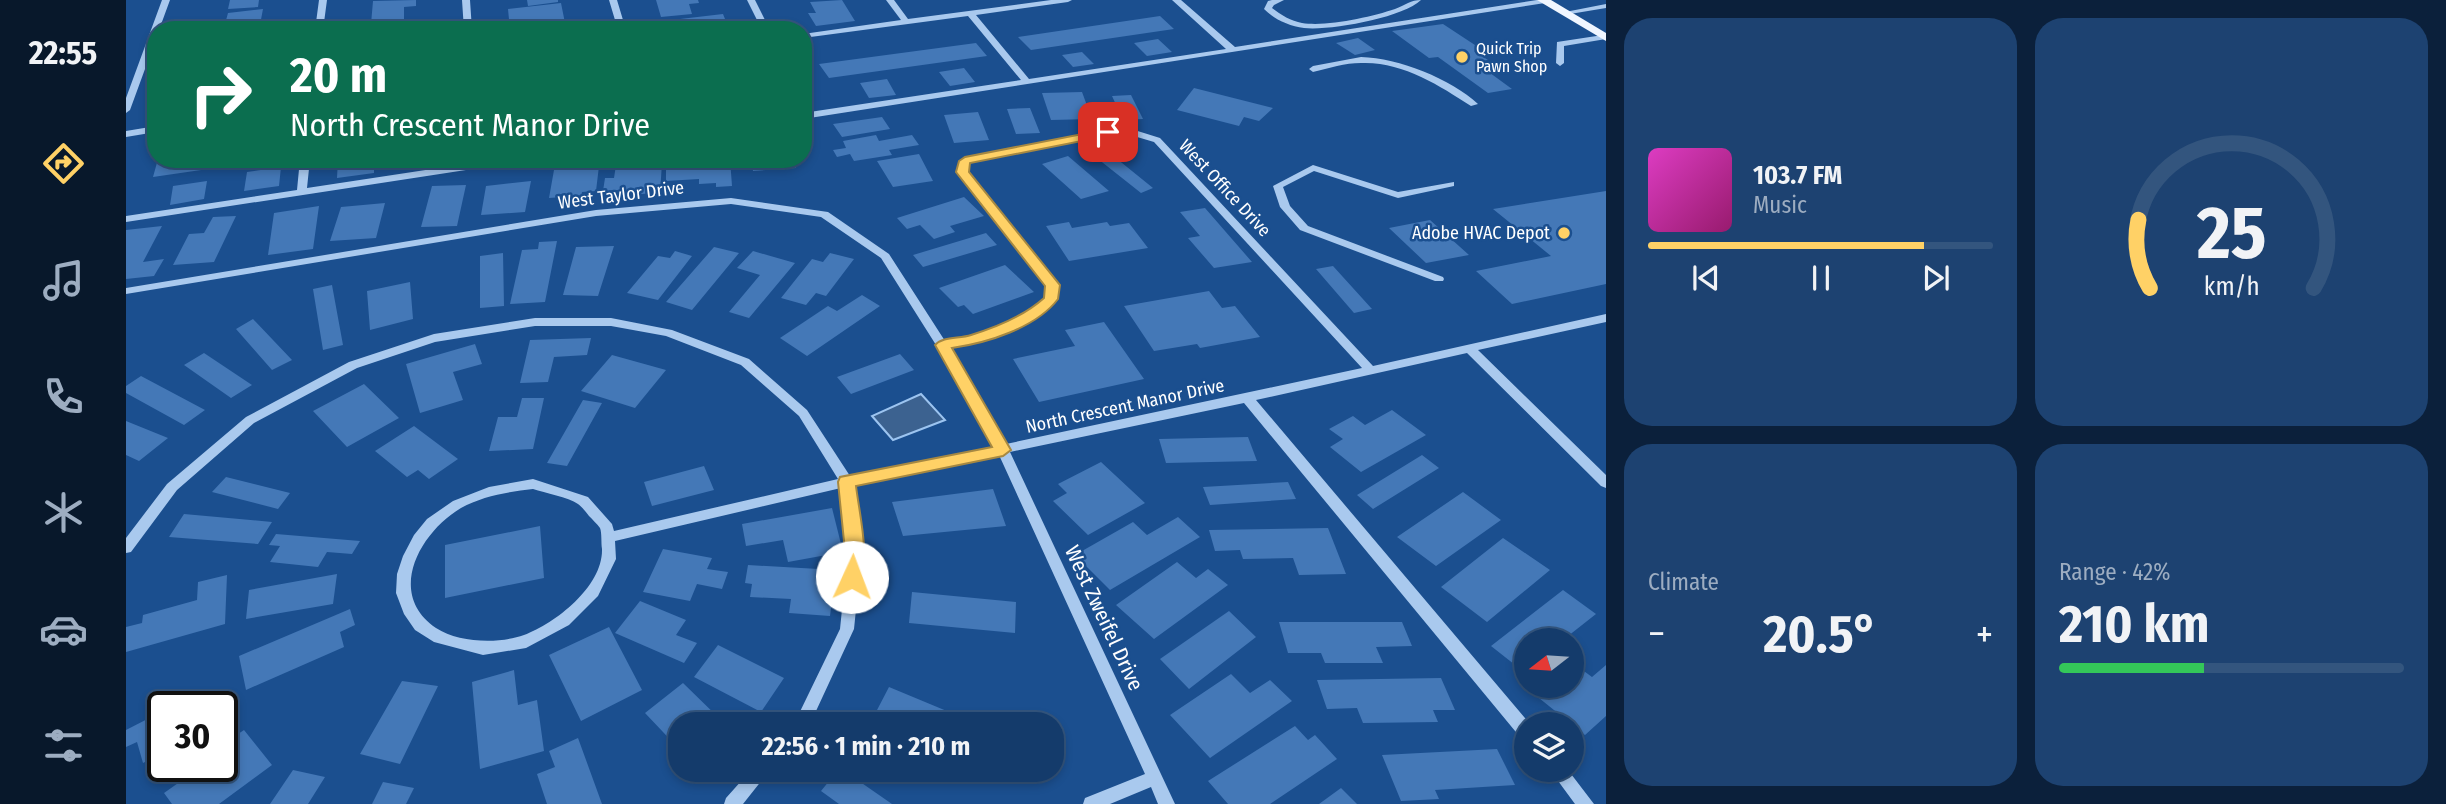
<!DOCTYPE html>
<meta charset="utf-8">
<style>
:root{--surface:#143b6b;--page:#1d4271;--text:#f1f3f6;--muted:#9dadc1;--line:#33557e;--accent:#ffd166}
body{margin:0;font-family:"Fira Sans Condensed",sans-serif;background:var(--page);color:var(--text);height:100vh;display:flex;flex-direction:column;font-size:26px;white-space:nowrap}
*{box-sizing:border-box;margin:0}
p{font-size:23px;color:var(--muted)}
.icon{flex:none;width:38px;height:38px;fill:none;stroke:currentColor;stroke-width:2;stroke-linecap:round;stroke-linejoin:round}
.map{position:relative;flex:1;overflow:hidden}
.details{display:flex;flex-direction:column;gap:18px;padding:18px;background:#0b203b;width:840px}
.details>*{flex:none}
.top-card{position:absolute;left:21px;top:21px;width:665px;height:147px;border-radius:28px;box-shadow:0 4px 10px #0003,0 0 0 2px var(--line);background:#0b6e4f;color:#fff;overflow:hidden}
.needle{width:46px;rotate:253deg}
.controls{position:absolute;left:1388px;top:628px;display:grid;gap:14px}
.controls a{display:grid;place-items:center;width:70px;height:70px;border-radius:50%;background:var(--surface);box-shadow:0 4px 10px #0003,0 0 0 2px var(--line);font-size:35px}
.speed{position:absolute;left:21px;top:691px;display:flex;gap:14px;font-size:35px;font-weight:700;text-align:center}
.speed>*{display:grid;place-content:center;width:91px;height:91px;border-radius:50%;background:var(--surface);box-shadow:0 4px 10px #0003,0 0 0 2px var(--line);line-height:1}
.speed .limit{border:4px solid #111;border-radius:10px;background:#fff;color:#111}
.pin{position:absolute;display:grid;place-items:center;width:60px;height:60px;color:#fff;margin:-30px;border-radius:14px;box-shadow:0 4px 10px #0006}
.me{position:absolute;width:77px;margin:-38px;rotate:2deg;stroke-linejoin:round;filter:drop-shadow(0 0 5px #0008)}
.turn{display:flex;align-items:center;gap:24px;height:147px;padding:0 28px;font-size:32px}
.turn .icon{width:91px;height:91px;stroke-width:2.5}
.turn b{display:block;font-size:49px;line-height:60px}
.big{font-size:52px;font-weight:700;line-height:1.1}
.details .tile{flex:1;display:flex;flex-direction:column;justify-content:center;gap:10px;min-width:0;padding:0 24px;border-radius:28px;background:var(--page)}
.details .dial{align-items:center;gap:0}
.dial svg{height:182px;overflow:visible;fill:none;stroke:var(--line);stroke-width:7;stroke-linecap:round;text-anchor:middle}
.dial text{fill:var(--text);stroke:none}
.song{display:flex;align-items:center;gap:21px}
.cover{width:84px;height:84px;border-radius:10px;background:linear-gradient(135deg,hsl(310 70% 55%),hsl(320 70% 35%))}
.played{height:7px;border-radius:4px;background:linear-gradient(90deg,var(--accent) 80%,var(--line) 80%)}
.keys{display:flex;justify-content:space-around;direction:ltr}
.heat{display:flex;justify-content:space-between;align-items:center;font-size:38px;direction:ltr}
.charge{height:10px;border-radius:5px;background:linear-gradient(90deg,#34c759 42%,var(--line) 0)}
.details .tiles{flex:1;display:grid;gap:18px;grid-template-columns:repeat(2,1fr)}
.trip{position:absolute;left:542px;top:712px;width:396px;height:70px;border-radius:28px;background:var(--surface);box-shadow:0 4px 10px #0003,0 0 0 2px var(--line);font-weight:700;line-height:70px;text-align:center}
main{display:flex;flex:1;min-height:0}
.dock{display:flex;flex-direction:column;width:126px;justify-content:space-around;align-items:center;background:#08182b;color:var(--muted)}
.dock .icon{width:49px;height:49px}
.dock .current{color:var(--accent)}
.dock b{font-size:32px;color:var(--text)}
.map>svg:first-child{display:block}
</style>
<main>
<nav class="dock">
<b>22:55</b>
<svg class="icon current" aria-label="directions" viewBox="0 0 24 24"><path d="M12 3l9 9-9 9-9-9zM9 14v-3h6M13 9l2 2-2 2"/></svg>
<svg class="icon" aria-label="music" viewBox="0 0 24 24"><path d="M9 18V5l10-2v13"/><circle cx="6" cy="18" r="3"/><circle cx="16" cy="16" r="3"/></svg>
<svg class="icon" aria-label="phone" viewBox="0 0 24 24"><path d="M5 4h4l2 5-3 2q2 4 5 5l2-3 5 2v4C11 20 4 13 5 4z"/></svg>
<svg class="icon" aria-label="climate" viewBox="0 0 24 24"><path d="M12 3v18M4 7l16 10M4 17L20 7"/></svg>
<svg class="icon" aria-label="car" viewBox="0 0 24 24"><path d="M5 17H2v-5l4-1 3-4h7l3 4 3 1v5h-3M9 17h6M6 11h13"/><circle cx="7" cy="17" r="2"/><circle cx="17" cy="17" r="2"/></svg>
<svg class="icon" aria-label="filters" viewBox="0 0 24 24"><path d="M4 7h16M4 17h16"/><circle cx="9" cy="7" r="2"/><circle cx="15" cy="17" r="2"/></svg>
</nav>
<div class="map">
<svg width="1480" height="804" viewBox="0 0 1480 804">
<rect width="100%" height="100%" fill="#1b4f8f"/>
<path fill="#3c6290" stroke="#9cc4f0" stroke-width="2" d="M795,394L819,420L767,440L746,416Z"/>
<path fill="#4478b7" d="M104,0H133L132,7L102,9Z
M290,0V6L278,7V20L245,24L247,1Z
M401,0H432V2L402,6Z
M530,0H572L573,3L563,4L566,14L535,17Z
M716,0L729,21L690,26L682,13H690L684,2Z
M435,3L440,28L384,30L382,9Z
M137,9L133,30H64L99,24L102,13Z
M597,14L603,29L540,30L537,21Z
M1034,16L1048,29L905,50L892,37Z
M287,23V30H243V28Z
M1317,24L1355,49L1348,51L1362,60L1349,62L1386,89L1362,93L1312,57L1303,58L1266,31Z
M1232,38L1249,50L1229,55L1210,43Z
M1032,39L1046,52L1021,56L1008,43Z
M850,43L861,56L703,78L693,64Z
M956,52L968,64L947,67L936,55Z
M838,68L849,82L824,86L813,72Z
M761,79L770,95L743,98L734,83Z
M1068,88L1147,108L1133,121L1118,117L1113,126L1051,110Z
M956,92L966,119L925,120L916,93Z
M1005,95L1017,119L997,120L986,96Z
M904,108L914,133L890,134L881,109Z
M852,112L863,140L828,143L818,115Z
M756,117L764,129L716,137L707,124Z
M750,135L753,141L786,135L793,145L763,150L766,155L728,161L724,154L711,157L707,150L720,148L717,141Z
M980,150L1027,188L1015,193L967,155Z
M793,154L807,181L767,187L751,161Z
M942,156L983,191L955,199L916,164Z
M32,159H136V161L27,177Z
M212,159H248V173L211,178Z
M282,159H308V163L282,167Z
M572,159H604L606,186L590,187V183L573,184V179L540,181V166H555V162Z
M625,159H669L670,168L627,171Z
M536,163L534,193L493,195L494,190L477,191L479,178H488L490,165Z
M455,164L454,167L473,166L470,191L456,192L454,204L435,205L436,197L423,198L428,170H442L443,165Z
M155,167L153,186L118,191L121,172Z
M81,181L78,199L44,205L47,186Z
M405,181L399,212L355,215L360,186Z
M340,185L331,226L295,227L306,186Z
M1480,191V284L1386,304L1350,271L1425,256L1367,209Z
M838,197L858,216L824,226L829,232L808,239L794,225L781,229L771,218Z
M259,203L250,238L204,241L215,207Z
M193,206L187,249L142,255L148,213Z
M1079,208L1126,262L1088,268L1062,238L1074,236L1054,212Z
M110,216L88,262L47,265L63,234L78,233L87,217Z
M1304,220L1343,255L1300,263L1263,228Z
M943,222L946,228L981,222L984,226L1003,223L1022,248L943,261L920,226Z
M36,226L17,262L38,259L28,276L0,279V230Z
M860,233L871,245L797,267L787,255Z
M431,241L419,302L384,304L396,250L412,249L413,242Z
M488,246L472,296L437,295L450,247Z
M588,247L613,253L566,310L540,302Z
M549,251L566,256L532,300L501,293L532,256L544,258Z
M627,251L669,263L623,318L603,312L634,275L611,268Z
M377,253L378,306L354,308V256Z
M704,253L728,259L700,296L690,293L680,305L655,298L686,259L697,262Z
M879,265L908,292L847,314L838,305L832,307L813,288Z
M1207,266L1246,309L1228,313L1190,269Z
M284,282L287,319L244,330L241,291Z
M206,285L217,345L197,350L187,289Z
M1083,291L1096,308L1109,306L1134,337L1074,348L1071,344L1028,351L998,306Z
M736,295L754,306L681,356L654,338L702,306L711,311Z
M127,319L166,360L146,370L110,329Z
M978,322L1018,379L913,402L887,359L949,346L939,330Z
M465,338L461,355L428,357L422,382L394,383L404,340Z
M349,344L356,364L327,372L337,400L294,413L280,364Z
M78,353L126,385L105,398L58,365Z
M774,354L788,370L725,394L711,377Z
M486,355L540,370L509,408L455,391Z
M15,376L79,410L58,425L0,393V386Z
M238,384L273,418L221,447L187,411Z
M396,398H418L407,449L363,451L372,417H391Z
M457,400L476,403L441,466L421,463Z
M1266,410L1300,435L1235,472L1204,447L1217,439L1203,429L1227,416L1239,425Z
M0,421L42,438L13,461L0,455Z
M288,426L332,459L303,479L292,470L281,477L249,451Z
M1122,437L1131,461L1040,463L1033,439Z
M1296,455L1313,468L1247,509L1231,495Z
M975,462L1019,503L962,535L927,501L941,493L932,484Z
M578,466L588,490L526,506L518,482Z
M100,477L164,493L152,509L86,492Z
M1162,482L1170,499L1084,505L1077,487Z
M867,489L880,526L777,536L766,502Z
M1337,492L1375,520L1310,566L1271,537Z
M706,508L717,552L662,562L657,540L620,546L616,524Z
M58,514L146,522L132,544L43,537Z
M1052,517L1074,537L984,590L949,555L1007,522L1021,535Z
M414,526L418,578L319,598V545Z
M1202,528L1220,574L1173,575L1167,558L1117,559L1114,550L1089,551L1083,530Z
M150,534L234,541L226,554L201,552L192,567L144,562L154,546L143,545Z
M1377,538L1424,570L1361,622L1315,587Z
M537,549L586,558L581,569L602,572L596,589L571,584L564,601L517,592Z
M1051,562L1070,578L1082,569L1102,585L1028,639L990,605Z
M622,565L710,570L704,616L663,613L665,599L624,597L626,584L619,583Z
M211,574L207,604L120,619L123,590Z
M101,575L99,624L0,652V627L16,623L17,615L71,600L72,582Z
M1437,590L1470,614L1437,640H1400V671L1398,672L1365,646Z
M786,592L890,602L889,633L783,623Z
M514,601L560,620L550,635L571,643L558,663L489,633Z
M224,609L229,625L214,632L218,647L120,690L113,656Z
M1103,611L1130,637L1063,689L1034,659Z
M1153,622H1276L1286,646L1250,647L1257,663H1199L1195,653H1162Z
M483,627L516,690L455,721L423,655Z
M592,645L658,678L635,712L568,677Z
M1480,665V716L1459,735L1413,698L1427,686H1446V671L1451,666L1466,677Z
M388,670L392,705L411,700L418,751L354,769L346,682Z
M1105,674L1124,693L1144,680L1166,701L1084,758L1044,715Z
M1315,678L1329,710H1307L1312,722L1237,723L1231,708L1201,709L1191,680Z
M276,681L312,686L274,764L234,754Z
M557,683L599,724H555V751L519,713Z
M763,687L852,724H778L750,712Z
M37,711V753L17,763L11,742L0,747V730Z
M1169,726L1182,740L1189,735L1211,759L1144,804H1102L1082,781Z
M118,730L146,765L93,804H46L38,793L65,774L59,766H96V732L103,740Z
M452,738L476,804H421L411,774L429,767L423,751Z
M1371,749L1389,785L1309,790L1313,799L1275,801L1256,755Z
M167,770L199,777L182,804H144Z
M712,770H717L766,804H713L695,791Z
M257,782L288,788L280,804H246Z
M1215,788L1231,804H1193Z"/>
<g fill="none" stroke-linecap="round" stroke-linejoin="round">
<path fill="#a9c9ee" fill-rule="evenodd" d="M36,0H44L33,30H30V39L4,110L0,113V98Z
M193,0H201L197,30H189Z
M336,0H344L346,30H338Z
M483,0H491L500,30H492Z
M621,0H629L644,30H636Z
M760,0H768L782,19L925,0H946L942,2L850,15L903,79L1100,49L1046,0H1055L1109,47L1411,0L1423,1L1419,3L677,119V113L895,80L842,16L677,38V34L775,20Z
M1146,0H1158L1148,5L1146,8C1155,15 1165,21 1176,23C1201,27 1245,17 1269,9C1279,5 1285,0 1295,0C1276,18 1203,31 1178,28C1163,26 1149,20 1138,9L1142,1Z
M1480,4V8L1438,15L1434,13Z
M1477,35H1480V39L1438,46V63L1434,66L1430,63L1431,42Z
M1235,57C1273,58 1325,79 1352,104L1345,106C1313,85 1275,61 1235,63C1219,63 1203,68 1187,72L1183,69L1187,66Z
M30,126V132L0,137V131Z
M1002,128L1034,138L1247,366L1480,314V322L1352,350L1480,475V488L1475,486L1341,353L1130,400L1404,724H1400V739L1394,737L1118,403L884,452L1049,804H1032L1025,787L984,804H957L959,798L1019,774L873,455L728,485L736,551L728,629L684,724H668L714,629L722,551L715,488L489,541L490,559L472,596L443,625L400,648L357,655L308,642L289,630L278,614L270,593L271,574L277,556L288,535L301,519L327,501L363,487L407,479L462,497L486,524L488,531L712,479L673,416L615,365L540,336L485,326H409L309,342L231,368L128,423L51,490L5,552L0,553V538L41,484L120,417L223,362L308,334L409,318H485L546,330L623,359L681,410L724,476L869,446L810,345L755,258L695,217L605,204L470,216L0,294V288L470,210L605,198L702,212L763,254L819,341C856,334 890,322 920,298L921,285L832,172L836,159L982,129ZM1001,134L1028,142L1236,368L880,444L823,348C862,341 898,327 929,301L931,285L842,172L843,163L982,135ZM407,489C419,493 442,497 452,504C456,507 460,512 463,516C466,519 471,524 474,528C476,533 475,543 476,549C477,586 430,623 398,635C373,644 333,643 310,628C260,594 293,533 335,508C357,496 382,492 407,489Z
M174,159H184L181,188L372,159H397L392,162L0,222V216L171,190Z
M1187,165L1272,192L1328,182V186L1272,198L1188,171L1157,187L1164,206L1182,226L1317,277L1318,279L1317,281H1309L1174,230L1154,207L1147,186Z
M625,770H644L617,804H598L600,798Z
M1424,770H1442L1468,804H1449Z"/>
<path fill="#f0f6ff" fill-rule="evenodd" d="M1411,0H1425L1480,33V41Z"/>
</g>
<path fill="#ffd166" stroke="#a68842" stroke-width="2" d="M982,129L986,130V135L844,163L843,172L934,285L932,299C910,328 861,343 826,348L885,450L877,456L730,486C733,512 745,560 733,583L726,585L720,583L717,577L719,551L712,482L714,477L866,447L809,345C817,336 833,339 845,335C871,327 898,316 918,298L919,286L830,172L833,161L839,157Z"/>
<g fill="#ffd166" stroke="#1b4f8f" stroke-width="2.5">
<circle cx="1336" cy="57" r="7"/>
<circle cx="1438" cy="233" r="7"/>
</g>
<g text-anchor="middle" stroke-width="5" stroke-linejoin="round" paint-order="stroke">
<g font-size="16" fill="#fff" stroke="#1b4f8f" text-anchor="start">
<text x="1350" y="54">Quick Trip<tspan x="1350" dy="18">Pawn Shop</tspan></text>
</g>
<g font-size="18" fill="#fff" stroke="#1b4f8f">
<text transform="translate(1099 188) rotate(47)" y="6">West Office Drive</text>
<text transform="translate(495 195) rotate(-7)" y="6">West Taylor Drive</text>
<text transform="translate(999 406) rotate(-12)" y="6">North Crescent Manor Drive</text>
</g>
<g font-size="18" fill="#fff" stroke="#1b4f8f" text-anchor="end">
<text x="1424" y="239">Adobe HVAC Depot</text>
</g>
<g font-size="21" fill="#fff" stroke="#1b4f8f">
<text transform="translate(978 618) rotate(65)" y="7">West Zweifel Drive</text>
</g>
</g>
</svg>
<div class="controls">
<a><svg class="needle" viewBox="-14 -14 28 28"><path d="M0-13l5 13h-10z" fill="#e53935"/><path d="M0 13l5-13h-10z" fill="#9dadc1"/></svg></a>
<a><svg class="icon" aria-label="layers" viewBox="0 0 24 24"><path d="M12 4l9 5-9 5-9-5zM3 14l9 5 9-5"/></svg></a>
</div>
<div class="speed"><div class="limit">30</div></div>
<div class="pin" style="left:982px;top:132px;background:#d93025"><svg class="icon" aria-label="arrive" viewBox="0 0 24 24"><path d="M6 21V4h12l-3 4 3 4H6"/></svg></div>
<svg class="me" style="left:726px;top:577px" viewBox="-20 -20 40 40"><circle r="19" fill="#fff"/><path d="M0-13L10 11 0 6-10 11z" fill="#ffd166"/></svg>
<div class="trip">22:56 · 1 min · 210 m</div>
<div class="top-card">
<div class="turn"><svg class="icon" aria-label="right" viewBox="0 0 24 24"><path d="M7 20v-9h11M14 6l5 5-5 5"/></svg><div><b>20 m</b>North Crescent Manor Drive</div></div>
</div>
</div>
<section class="details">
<div class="tiles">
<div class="tile">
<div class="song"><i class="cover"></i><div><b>103.7 FM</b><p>Music</p></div></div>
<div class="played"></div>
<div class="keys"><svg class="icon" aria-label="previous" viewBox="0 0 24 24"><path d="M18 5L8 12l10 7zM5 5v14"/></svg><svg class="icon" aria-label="pause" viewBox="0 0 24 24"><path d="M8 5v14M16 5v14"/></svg><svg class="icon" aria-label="next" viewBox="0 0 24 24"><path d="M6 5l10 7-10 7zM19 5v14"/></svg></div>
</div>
<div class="tile dial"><svg viewBox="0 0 100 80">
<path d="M14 69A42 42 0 1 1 86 69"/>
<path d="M14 69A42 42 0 0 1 9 39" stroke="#ffd166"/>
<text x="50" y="56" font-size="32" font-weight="700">25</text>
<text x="50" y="72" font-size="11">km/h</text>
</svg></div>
<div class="tile"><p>Climate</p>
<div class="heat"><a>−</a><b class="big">20.5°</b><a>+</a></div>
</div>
<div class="tile"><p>Range · 42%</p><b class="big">210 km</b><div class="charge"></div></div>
</div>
</section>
</main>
